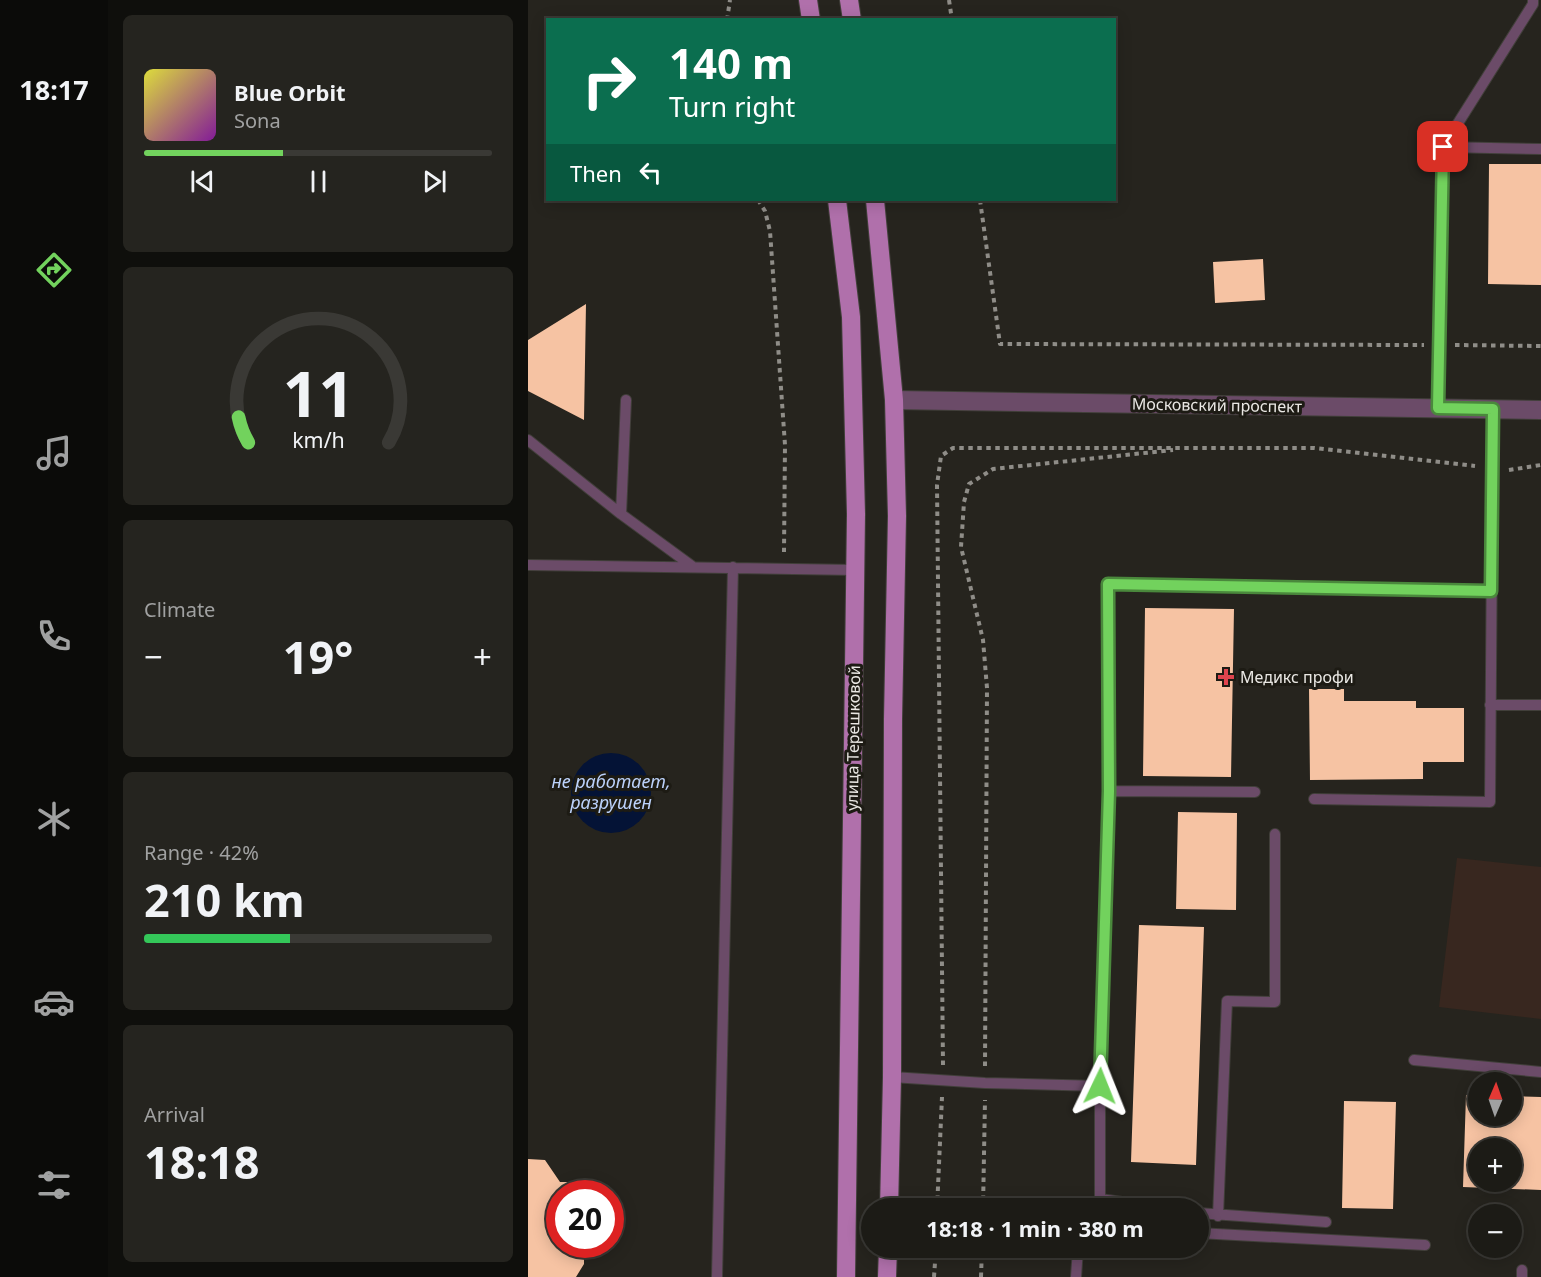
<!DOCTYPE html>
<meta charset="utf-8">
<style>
:root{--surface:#1c1b16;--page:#25241f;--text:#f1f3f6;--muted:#a0a1a1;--line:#3a3935;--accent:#72d25d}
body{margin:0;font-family:"Noto Sans",sans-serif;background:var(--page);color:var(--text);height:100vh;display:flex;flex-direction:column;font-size:22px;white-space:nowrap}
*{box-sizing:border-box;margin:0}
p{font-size:20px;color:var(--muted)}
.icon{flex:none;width:33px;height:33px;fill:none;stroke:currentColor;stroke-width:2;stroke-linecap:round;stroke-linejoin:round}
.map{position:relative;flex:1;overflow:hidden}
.details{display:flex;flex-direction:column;gap:15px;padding:15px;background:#0f0f0c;width:420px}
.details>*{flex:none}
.banner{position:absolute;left:18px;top:18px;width:570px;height:183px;border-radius:0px;box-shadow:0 3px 15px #0003,0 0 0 2px var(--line);background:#0b6e4f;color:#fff;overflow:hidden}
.needle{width:39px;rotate:2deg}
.buttons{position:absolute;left:940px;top:1072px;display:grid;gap:12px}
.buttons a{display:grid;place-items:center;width:54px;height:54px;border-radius:50%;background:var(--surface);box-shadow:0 3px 15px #0003,0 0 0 2px var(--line);font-size:30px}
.speed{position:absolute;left:18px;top:1180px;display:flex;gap:12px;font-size:30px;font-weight:700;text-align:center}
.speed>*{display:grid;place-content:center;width:78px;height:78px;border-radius:50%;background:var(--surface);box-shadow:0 3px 15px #0003,0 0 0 2px var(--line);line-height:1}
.speed .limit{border:9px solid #d22;background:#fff;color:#111}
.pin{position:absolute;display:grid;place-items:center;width:51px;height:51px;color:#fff;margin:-26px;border-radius:12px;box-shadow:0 3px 9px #0006}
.me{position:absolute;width:66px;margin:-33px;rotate:2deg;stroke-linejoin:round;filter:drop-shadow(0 0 4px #0008)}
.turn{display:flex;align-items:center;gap:21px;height:126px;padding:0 24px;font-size:27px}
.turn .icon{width:78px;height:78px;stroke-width:2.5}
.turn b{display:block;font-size:42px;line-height:51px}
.then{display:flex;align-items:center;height:57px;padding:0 24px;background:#0003;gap:12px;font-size:22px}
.big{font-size:45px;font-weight:700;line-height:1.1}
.details .widget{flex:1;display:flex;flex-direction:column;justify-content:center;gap:9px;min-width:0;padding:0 21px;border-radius:9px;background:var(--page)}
.details .dial{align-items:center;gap:0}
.dial svg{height:156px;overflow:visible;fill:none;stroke:var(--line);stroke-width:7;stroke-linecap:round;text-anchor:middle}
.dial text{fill:var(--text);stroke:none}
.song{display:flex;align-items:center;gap:18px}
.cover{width:72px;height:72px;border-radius:9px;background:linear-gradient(135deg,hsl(60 70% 55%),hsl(290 70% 35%))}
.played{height:6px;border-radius:3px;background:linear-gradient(90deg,var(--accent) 40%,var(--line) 40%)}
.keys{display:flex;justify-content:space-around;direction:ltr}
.heat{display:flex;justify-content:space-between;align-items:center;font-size:33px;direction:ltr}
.charge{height:9px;border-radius:4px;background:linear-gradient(90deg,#34c759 42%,var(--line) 0)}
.trip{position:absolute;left:333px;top:1198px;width:348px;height:60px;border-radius:30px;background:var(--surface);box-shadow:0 3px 15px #0003,0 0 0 2px var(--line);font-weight:700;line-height:60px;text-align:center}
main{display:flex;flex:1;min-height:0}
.tab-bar{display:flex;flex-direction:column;width:108px;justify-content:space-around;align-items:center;background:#0b0b09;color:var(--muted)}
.tab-bar .icon{width:42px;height:42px}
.tab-bar .on{color:var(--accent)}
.tab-bar b{font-size:27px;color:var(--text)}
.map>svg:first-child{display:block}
</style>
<main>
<nav class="tab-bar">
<b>18:17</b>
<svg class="icon on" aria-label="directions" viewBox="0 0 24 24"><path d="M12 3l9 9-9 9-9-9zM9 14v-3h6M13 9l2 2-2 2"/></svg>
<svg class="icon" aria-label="music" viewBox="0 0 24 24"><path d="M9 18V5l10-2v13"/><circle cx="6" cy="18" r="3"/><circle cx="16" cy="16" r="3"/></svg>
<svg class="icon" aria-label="phone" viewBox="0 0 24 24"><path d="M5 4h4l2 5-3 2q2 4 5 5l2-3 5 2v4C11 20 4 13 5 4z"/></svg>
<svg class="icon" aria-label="climate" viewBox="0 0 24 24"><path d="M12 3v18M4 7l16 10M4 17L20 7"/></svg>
<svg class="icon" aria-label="car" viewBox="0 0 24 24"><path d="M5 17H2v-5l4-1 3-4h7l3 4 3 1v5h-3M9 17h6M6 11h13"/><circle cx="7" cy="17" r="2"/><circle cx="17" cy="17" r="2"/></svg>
<svg class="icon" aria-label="filters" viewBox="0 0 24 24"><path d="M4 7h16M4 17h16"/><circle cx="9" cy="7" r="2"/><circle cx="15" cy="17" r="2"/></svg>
</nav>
<section class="details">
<div class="widget">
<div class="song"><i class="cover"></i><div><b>Blue Orbit</b><p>Sona</p></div></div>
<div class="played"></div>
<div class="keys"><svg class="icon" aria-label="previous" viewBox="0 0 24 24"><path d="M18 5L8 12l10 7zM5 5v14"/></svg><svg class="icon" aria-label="pause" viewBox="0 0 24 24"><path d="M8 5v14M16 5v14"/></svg><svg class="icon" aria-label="next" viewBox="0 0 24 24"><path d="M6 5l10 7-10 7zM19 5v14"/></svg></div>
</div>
<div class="widget dial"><svg viewBox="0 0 100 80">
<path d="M14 69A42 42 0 1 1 86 69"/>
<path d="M14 69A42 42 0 0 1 9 56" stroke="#72d25d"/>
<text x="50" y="56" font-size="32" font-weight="700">11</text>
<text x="50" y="72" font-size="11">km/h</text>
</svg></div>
<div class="widget"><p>Climate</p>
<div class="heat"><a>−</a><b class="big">19°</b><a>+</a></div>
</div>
<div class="widget"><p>Range · 42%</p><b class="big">210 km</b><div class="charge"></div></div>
<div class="widget"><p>Arrival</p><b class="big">18:18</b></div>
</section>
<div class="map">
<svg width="1013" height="1277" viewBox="0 0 1013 1277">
<rect width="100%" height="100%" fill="#26241e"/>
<path fill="#38271f" d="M929,858L1013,867V1019L911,1007Z"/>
<path fill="#041336" d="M43 793a40 40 0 1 1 80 0a40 40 0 1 1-80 0Z"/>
<path fill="#f6c3a3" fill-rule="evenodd" d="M961,164H1013V285L960,284Z
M735,259L737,300L687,303L685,262Z
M58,304L56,420L0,391V340Z
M617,608L706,609L703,777L615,776Z
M781,689H816V701H888V708H936V762H895V779L782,780Z
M650,812L709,813L708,910L648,909Z
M611,925L676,927L668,1165L603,1162Z
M938,1095H951V1116H984V1096L1013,1097V1190L935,1187ZM951,1149H984V1182H951Z
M816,1101L868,1102L865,1209L814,1208Z
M0,1159L17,1160L32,1182H57V1194H32V1245H56V1264L48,1277H0Z"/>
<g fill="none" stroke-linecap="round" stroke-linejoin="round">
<defs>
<path id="service" d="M915,147L1013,149
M98,400L93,514L164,566
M910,408L915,147L1005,4V0
M0,440L93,514
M0,565L327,570
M962,705H1013
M581,791L580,584L963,591
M786,799L962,802L965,409
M886,1060L1013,1072
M364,1077L457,1083L572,1086L581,791L727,792
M572,1086V1199L644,1209
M670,1213L798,1222
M690,1216L699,1001L747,1002V834
M670,1233L897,1245
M189,1277L205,567
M548,1277L550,1248
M994,1277V1270"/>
<path id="minor" d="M366,400L1013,410"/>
<path id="primary" d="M280,0L283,20
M321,0L324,20
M309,200L323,317L328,514L318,1277
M347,200L366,400L369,516L365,719L364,1077L361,1209
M359,1277L360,1248"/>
</defs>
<use href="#service" stroke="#413f3a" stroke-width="12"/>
<use href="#minor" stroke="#413f3a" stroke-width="20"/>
<use href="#primary" stroke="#413f3a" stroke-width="20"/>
<path stroke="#8f8d88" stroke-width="4" stroke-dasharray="4.5 4.5" stroke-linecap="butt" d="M421,0L424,20
M199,20L202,0
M230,200L237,211L242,231L257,445L256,552
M452,200L472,344L896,345
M927,345L1013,346
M981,470L1013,465
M415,1065L409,485L413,456L425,448H786L947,466
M457,1066L459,688L455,640L433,547L436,502L441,484L465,469L645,450
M409,1209L414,1097
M455,1209L457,1100
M406,1277L408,1248
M453,1277L454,1248"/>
<use href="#service" stroke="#6b4b68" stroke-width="10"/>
<use href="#minor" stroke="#6b4b68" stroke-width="18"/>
<use href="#primary" stroke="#b070ab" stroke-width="18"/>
</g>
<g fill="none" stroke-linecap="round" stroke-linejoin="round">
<defs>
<path id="route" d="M572,1086L581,791L580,584L963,591L965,409L910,408L915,147"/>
</defs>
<use href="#route" stroke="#4a883c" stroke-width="15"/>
<use href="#route" stroke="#72d25d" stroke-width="10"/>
</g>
<path fill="#e0444e" stroke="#1d1b14" stroke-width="2" d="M695 668h6v6h6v6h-6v6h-6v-6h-6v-6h6z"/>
<g text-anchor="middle" stroke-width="6" stroke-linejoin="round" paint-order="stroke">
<g font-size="16" fill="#eae8e4" stroke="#1d1b14">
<text transform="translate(689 405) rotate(1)" y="6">Московский проспект</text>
<text transform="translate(325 738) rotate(-89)" y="6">улица Терешковой</text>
</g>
<g font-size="16" fill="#eae8e4" stroke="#1d1b14" text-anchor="start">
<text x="712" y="683">Медикс профи</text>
</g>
<g font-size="18" font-style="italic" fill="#bbd1fa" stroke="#1d1b14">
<text x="83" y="788">не работает,<tspan x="83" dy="21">разрушен</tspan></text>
</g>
</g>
</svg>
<div class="buttons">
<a><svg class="needle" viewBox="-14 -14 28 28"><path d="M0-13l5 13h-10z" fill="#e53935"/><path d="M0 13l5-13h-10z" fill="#a0a1a1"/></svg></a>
<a>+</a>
<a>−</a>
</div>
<div class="speed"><div class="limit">20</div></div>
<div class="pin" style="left:915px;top:147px;background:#d93025"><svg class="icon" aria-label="arrive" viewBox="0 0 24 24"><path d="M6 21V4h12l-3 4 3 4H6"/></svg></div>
<svg class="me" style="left:572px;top:1086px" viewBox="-20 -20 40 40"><path d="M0-17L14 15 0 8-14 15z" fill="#72d25d" stroke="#fff" stroke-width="4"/></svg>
<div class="trip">18:18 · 1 min · 380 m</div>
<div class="banner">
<div class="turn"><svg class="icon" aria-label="right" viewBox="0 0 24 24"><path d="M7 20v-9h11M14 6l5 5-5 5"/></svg><div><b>140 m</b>Turn right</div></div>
<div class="then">Then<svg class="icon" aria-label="left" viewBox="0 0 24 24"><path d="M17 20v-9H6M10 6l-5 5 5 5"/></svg></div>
</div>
</div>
</main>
